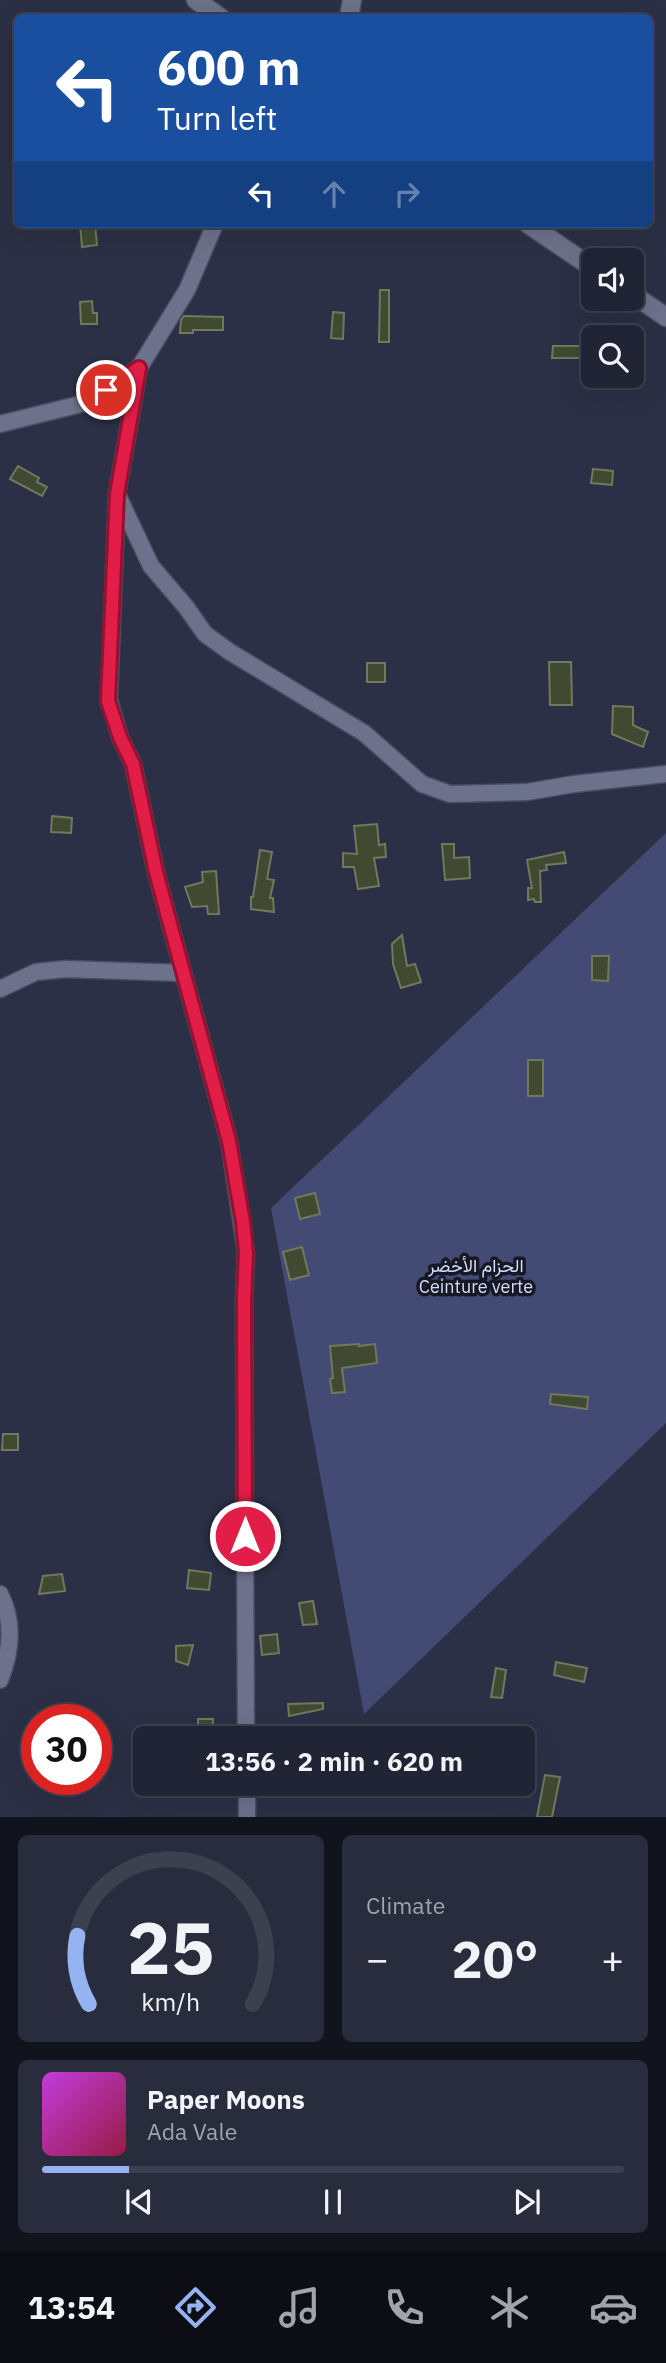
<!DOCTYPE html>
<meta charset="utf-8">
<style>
:root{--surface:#202434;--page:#282c3c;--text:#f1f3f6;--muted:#a2a4ac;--line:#3d414f;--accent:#95b2f1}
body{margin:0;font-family:"IBM Plex Sans",Vazirmatn,sans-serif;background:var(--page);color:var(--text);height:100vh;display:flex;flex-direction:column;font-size:26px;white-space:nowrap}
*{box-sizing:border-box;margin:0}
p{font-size:23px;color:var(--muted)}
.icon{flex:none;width:38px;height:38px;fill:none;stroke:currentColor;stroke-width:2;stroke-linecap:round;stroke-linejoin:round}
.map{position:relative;height:1817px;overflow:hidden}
.side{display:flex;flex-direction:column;gap:18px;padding:18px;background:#12141d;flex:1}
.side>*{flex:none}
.guide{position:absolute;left:14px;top:14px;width:639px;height:214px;border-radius:10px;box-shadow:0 7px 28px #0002,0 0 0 2px var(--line);background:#1a4fa0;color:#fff;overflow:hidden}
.buttons{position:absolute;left:581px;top:248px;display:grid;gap:14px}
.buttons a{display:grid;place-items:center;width:63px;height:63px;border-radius:10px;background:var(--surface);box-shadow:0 7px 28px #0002,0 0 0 2px var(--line);font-size:35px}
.speed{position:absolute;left:21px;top:1704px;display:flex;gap:14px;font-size:35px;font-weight:700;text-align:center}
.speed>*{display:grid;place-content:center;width:91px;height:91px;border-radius:50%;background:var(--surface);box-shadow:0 7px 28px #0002,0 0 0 2px var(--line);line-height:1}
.speed .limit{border:10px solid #d22;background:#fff;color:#111}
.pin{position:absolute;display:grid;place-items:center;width:60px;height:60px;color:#fff;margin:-30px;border:4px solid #fff;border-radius:50%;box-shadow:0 2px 7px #0007}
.me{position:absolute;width:77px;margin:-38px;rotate:0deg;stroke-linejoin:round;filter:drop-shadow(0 0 5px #0008)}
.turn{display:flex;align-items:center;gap:24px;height:147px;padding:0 28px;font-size:32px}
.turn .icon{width:91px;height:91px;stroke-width:2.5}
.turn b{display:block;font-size:49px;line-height:60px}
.lanes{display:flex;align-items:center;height:66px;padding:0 28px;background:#0003;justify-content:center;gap:35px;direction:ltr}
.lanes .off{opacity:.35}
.big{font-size:52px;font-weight:700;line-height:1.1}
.side .widget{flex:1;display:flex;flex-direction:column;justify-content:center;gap:10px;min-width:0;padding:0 24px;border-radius:10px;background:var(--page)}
.side .dial{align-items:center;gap:0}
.dial svg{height:182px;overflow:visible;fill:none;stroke:var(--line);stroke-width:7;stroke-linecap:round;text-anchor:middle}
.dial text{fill:var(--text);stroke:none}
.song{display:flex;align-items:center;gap:21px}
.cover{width:84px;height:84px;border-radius:10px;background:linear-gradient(135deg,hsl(290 70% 55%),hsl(340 70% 35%))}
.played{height:7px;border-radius:4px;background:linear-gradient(90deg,var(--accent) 15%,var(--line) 15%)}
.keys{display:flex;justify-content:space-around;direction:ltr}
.heat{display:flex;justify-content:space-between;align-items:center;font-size:38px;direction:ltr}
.side .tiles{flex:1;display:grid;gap:18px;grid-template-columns:1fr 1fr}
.widget:last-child{grid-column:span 2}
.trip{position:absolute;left:133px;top:1726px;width:402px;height:70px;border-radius:10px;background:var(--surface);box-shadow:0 7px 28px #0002,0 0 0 2px var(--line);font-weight:700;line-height:70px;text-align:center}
.tabs{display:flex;height:112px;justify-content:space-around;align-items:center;background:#0d0e15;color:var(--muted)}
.tabs .icon{width:49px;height:49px}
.tabs .current{color:var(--accent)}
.tabs b{font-size:32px;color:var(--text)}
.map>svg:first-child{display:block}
</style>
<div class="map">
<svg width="666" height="1817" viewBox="0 0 666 1817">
<rect width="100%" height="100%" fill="#2b3046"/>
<path fill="#434a73" d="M666,833V1423L364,1714L271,1208Z"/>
<path fill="#414a31" stroke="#6f795e" stroke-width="2" d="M80,224H95L97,245L82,247Z
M380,290H389V342H379Z
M92,301L93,313H97V324H81L80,302Z
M333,312L344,313L343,339L331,338Z
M184,316L223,317V330H193V333H180L181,320Z
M553,346H585V358H552Z
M18,466L39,478L37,482L47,487L42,496L10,479Z
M593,469L613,471L612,485L591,483Z
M549,662H571L572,705H550Z
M367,663H385V682H367Z
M613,706L633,707V725L648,732L643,747L612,734Z
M52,816L72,818L71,833L51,832Z
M377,824L379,845L385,844L386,857L374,858L379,886L358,889L354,867H343V853L357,854L354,826Z
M442,844H454V858L469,857L470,878L445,880Z
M260,850L272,852L267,879L274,880L270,898H273L274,912L251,909V897H253Z
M564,852L566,863L546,865L547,870L540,871L541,902H535L534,899L528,900V888H532L527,860Z
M216,871L219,914H208L207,906L192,907L185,887L203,882L202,872Z
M402,935L407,966L415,964L421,982L401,988L393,964L392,944Z
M592,956H609L608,981L592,980Z
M528,1060H543V1096H528Z
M315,1193L320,1214L300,1219L295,1198Z
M302,1247L309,1275L290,1280L283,1252Z
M359,1344V1346L375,1344L377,1363L342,1368L345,1392L332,1393L330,1379L333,1378L330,1346Z
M551,1394L588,1397L587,1409L550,1404Z
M3,1434H18V1450H2Z
M189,1570L211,1573L209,1590L187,1588Z
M62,1574L65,1591L39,1594L43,1576Z
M313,1601L317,1624L303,1625L299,1603Z
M277,1634L279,1653L262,1655L260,1636Z
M193,1645L188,1665L176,1661V1646Z
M556,1662L587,1668L584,1682L554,1675Z
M496,1668L506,1670L502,1698L491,1697Z
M323,1703V1709L289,1716L288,1704Z
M198,1719H213L212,1736H198Z
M545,1775L560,1777L552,1817H537Z"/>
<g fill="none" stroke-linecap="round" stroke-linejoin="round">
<defs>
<path id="minor" d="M215,224L187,290L139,368L117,494L109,700L120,737L133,764L156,872L229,1141L246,1252L244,1300L246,1738
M0,424L89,402L139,368
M118,496L151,566L186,607L205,634L230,652L364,733L422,784L450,794L527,792L574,784L666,774
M0,989L36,972L65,969L183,973
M0,1594C14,1621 11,1652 0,1680
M247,1783V1817"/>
<path id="tertiary" d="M196,0L221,18
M349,18L352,0
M528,224L593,268
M632,294L666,317"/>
</defs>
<use href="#minor" stroke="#4a4d61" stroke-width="19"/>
<use href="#tertiary" stroke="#4a4d61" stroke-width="21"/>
<use href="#minor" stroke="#6d728c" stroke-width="16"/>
<use href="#tertiary" stroke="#6d728c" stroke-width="18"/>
</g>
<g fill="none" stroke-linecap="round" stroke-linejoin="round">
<defs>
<path id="route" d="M106,390L139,368L117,494L108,701L120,737L133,764L156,872L229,1141L243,1222L246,1252L244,1300L245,1536"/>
</defs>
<use href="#route" stroke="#92132f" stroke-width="18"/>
<use href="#route" stroke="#e11d48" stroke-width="12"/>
</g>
<g text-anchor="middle" stroke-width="7" stroke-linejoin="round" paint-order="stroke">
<g font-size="18" fill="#d5dcfb" stroke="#161823">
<text x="476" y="1272">الحزام الأخضر<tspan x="476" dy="21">Ceinture verte</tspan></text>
</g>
</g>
</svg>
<div class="buttons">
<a><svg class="icon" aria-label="sound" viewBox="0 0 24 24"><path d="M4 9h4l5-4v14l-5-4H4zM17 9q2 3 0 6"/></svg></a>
<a><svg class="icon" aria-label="search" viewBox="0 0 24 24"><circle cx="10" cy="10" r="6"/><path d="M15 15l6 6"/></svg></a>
</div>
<div class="speed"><div class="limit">30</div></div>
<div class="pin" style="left:106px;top:390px;background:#d93025"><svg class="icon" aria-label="arrive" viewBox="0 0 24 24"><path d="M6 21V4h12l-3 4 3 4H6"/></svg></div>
<svg class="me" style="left:245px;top:1536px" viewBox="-20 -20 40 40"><circle r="17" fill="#e11d48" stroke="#fff" stroke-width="3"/><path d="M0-11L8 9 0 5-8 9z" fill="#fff"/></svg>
<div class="trip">13:56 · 2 min · 620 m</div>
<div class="guide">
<div class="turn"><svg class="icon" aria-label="left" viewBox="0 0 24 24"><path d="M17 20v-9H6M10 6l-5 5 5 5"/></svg><div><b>600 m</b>Turn left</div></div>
<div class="lanes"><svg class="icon" aria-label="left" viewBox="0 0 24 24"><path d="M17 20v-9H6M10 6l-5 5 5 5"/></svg><svg class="icon off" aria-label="ahead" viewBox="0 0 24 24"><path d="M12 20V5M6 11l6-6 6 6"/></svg><svg class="icon off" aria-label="right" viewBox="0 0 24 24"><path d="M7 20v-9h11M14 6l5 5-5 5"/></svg></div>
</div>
</div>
<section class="side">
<div class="tiles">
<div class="widget dial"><svg viewBox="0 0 100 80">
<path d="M14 69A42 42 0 1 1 86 69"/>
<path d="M14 69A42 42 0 0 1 9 39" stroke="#95b2f1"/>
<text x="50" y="56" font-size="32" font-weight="700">25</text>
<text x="50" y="72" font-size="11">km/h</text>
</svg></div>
<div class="widget"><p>Climate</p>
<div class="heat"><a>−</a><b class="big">20°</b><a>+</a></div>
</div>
<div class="widget">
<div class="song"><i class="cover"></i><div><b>Paper Moons</b><p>Ada Vale</p></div></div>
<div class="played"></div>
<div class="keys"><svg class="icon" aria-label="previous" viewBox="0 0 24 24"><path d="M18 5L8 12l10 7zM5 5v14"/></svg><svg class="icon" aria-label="pause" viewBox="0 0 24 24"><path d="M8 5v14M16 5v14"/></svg><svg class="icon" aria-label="next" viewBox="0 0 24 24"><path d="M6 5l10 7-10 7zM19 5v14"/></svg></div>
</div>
</div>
</section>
<nav class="tabs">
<b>13:54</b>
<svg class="icon current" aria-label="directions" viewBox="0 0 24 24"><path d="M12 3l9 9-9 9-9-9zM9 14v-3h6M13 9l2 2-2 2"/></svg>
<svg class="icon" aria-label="music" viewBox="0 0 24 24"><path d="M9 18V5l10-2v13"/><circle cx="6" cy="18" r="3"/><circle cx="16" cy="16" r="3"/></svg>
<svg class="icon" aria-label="phone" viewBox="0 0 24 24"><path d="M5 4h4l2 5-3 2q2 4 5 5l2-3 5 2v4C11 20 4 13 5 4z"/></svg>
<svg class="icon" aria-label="climate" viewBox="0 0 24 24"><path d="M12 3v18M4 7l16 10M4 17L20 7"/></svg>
<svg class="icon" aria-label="car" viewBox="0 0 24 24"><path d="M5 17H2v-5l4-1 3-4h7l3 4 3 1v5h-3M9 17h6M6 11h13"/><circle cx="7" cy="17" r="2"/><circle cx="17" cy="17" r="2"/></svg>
</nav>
